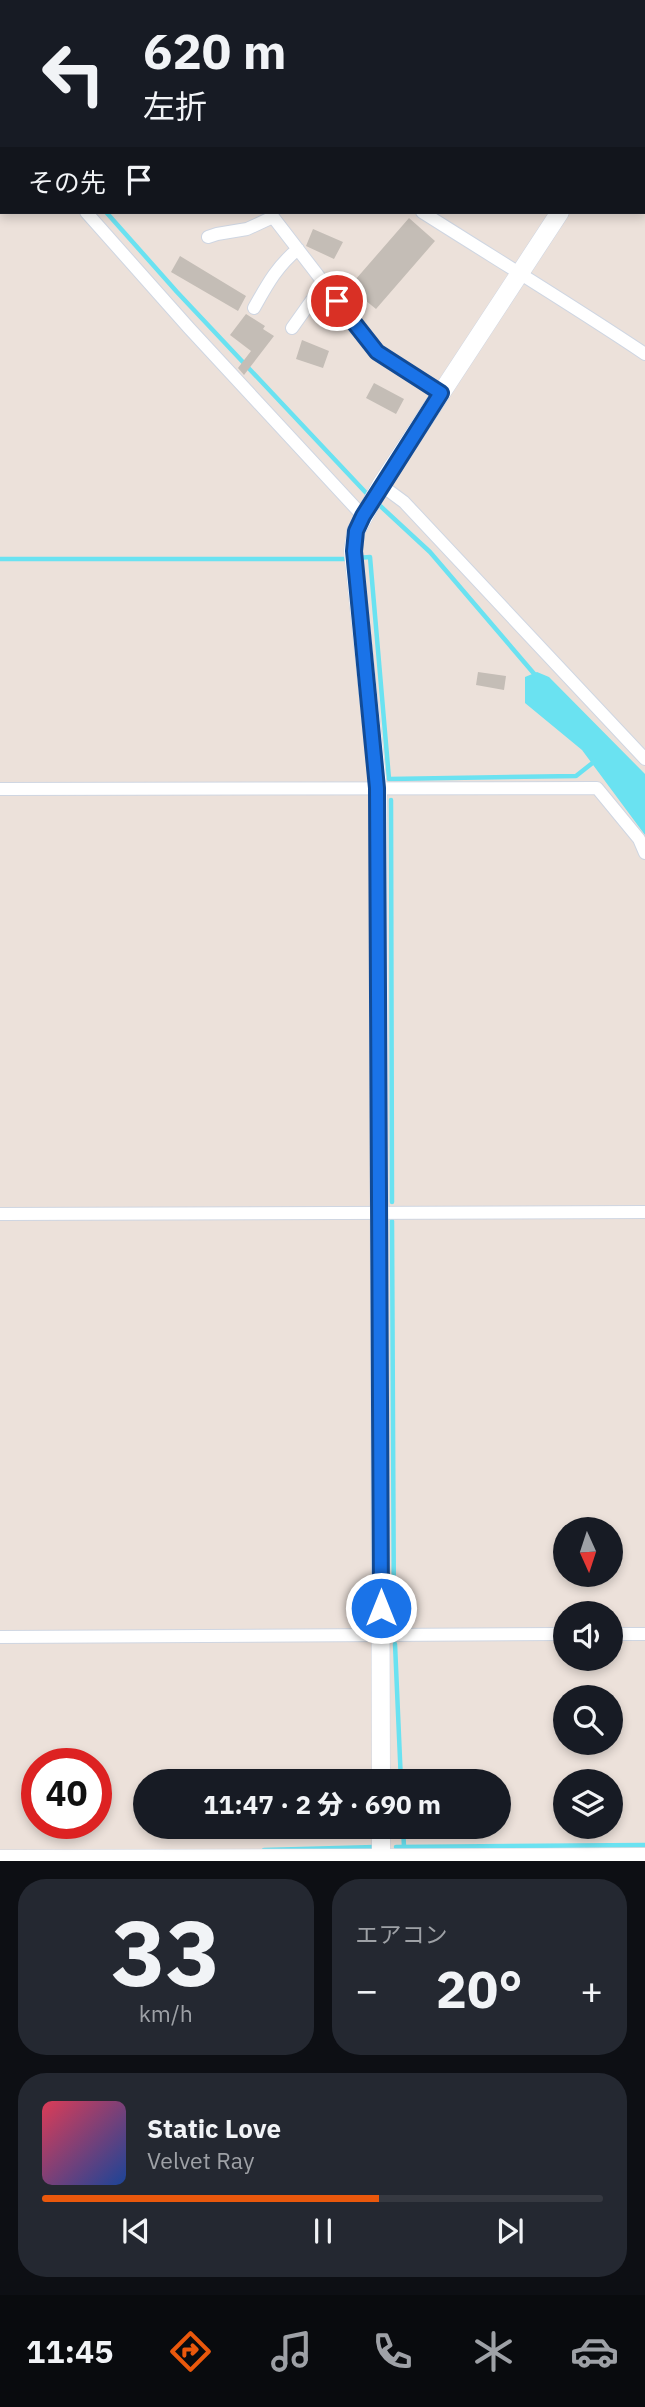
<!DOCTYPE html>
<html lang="ja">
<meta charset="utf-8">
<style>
:root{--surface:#171b24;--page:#242831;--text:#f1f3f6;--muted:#9ea1a6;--line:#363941;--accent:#ea580c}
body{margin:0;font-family:"IBM Plex Sans","Noto Sans JP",sans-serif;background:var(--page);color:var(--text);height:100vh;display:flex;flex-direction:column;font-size:26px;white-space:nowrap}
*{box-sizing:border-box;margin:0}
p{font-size:23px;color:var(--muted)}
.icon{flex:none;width:38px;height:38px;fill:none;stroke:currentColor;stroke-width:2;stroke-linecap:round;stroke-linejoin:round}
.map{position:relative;height:1861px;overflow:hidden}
.panel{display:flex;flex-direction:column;gap:18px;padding:18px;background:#0d0f14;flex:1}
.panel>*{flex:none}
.top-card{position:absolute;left:0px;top:0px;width:646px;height:214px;box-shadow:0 4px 10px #0003;background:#171b24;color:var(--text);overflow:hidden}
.needle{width:46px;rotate:177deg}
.fabs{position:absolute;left:553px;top:1517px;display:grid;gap:14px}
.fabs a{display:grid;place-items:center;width:70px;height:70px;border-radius:50%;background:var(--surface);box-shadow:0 4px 10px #0003;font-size:35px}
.speed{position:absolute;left:21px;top:1748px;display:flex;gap:14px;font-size:35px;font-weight:700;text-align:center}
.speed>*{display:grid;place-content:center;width:91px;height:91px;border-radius:50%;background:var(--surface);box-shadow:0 4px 10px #0003;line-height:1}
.speed .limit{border:10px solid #d22;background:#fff;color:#111}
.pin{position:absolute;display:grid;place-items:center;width:60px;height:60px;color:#fff;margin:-30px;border:4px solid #fff;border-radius:50%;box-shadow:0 2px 7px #0007}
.me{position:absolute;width:77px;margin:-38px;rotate:0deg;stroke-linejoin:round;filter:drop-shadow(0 0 5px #0008)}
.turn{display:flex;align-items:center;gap:24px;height:147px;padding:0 28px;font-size:32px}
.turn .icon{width:91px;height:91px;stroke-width:2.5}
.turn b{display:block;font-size:49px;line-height:60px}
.then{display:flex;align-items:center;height:66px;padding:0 28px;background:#0003;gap:14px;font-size:26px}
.big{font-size:52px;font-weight:800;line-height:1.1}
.panel .card{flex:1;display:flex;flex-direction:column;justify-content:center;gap:10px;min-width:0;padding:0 24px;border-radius:28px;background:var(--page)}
.panel .dial{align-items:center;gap:0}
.dial b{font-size:91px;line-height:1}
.song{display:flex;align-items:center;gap:21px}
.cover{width:84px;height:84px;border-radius:10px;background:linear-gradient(135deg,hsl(350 70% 55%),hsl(220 70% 35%))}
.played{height:7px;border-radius:4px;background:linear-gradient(90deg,var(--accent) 60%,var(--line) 60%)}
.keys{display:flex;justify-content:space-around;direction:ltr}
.heat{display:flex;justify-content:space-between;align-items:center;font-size:38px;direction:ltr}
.panel .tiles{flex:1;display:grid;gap:18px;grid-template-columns:1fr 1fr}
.card:last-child{grid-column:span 2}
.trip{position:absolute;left:133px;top:1769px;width:378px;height:70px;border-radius:35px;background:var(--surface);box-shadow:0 4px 10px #0003;font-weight:800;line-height:70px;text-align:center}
.tabs{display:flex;height:112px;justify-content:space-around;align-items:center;background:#090b0e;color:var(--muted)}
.tabs .icon{width:49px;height:49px}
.tabs .active{color:var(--accent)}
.tabs b{font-size:32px;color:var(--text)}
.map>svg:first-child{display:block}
</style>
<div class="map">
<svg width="645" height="1861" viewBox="0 0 645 1861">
<rect width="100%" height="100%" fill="#ece1da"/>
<path fill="#6ae2f1" d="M537,672L549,677L645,774V835L582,750L525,703V677Z"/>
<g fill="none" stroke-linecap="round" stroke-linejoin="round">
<path stroke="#6ae2f1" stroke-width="4.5" d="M0,90L2,92
M106,212L177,292L369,496
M376,502L430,552L536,676
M357,558L370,557L389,779L576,776L595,761
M0,559H349
M391,800L392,1202
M392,1221L394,1626
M395,1644L401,1782
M403,1827L404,1847
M396,1847L645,1845
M264,1850L375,1847"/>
</g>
<path fill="#c4bdb6" d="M409,218L435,241L376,309L349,287Z
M313,229L343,242L334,259L306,246Z
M180,256L246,296L238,311L171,272Z
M246,314L265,326L263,329L274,336L244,375L238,368L251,351L230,335Z
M302,340L329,351L323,368L296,359Z
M374,383L404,399L396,414L366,398Z
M478,672L506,676L504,690L476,685Z"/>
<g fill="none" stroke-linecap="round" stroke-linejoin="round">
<defs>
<path id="street" d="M175,0L176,2
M448,0L451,2
M0,114L2,116
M86,212L189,328L363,516
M422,212C496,259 572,305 645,354
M208,237L217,234L247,229L273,217L377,352L441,393
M254,308C267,285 277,266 298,249
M292,328L324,283
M381,485L404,502L645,759
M0,789L597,788L639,839L645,853
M0,1214L645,1212
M611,1634H645
M0,1637L565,1634"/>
<path id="secondary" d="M644,80L645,78
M381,1782L378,788L353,551L356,531L381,485L560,212
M381,1857V1827
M0,1859L645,1857"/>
</defs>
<use href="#street" stroke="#cfd6e2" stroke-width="14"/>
<use href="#secondary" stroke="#cfd6e2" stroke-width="19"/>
<use href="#street" stroke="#fff" stroke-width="12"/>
<use href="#secondary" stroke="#fff" stroke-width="18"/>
</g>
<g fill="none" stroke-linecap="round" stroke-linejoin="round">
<defs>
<path id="route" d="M337,301L377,352L441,393L363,516L356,531L354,551L377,788L381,1608"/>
</defs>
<use href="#route" stroke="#114b97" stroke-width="18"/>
<use href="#route" stroke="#1a73e8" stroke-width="12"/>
</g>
</svg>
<div class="fabs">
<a><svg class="needle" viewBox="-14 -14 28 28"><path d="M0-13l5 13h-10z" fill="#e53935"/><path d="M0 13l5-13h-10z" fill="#9ea1a6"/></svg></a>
<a><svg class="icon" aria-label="sound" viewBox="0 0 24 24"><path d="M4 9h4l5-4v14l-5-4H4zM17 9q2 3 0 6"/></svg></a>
<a><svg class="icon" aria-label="search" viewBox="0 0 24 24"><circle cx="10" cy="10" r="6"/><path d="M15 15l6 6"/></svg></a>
<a><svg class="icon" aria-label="layers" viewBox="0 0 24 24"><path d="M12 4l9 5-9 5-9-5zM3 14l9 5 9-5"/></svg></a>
</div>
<div class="speed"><div class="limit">40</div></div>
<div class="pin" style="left:337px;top:301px;background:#d93025"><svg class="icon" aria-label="arrive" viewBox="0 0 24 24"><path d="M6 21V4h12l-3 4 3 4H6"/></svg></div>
<svg class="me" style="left:381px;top:1608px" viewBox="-20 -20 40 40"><circle r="17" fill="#1a73e8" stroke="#fff" stroke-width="3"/><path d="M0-11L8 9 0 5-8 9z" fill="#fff"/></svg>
<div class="trip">11:47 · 2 分 · 690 m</div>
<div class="top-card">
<div class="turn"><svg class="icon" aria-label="left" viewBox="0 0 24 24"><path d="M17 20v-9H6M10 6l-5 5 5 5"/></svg><div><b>620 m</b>左折</div></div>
<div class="then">その先<svg class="icon" aria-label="arrive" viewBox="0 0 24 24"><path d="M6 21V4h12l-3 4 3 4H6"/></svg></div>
</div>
</div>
<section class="panel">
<div class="tiles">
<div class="card dial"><b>33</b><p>km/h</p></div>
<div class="card"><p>エアコン</p>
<div class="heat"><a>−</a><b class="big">20°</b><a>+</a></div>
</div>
<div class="card">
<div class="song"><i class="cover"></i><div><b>Static Love</b><p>Velvet Ray</p></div></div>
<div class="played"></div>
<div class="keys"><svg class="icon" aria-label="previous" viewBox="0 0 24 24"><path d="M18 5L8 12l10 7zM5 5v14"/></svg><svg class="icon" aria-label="pause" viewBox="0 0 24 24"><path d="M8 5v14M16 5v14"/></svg><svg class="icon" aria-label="next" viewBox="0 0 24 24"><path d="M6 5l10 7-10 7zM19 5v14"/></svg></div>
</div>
</div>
</section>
<nav class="tabs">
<b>11:45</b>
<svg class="icon active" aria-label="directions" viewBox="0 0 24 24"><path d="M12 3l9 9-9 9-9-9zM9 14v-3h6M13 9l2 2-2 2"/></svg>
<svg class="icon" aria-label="music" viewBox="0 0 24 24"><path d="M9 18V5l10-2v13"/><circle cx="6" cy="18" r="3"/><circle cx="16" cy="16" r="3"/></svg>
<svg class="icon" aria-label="phone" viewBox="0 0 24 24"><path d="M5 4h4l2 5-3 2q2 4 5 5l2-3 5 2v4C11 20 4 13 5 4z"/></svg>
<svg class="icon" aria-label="climate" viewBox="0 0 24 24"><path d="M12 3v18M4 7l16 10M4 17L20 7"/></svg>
<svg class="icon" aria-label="car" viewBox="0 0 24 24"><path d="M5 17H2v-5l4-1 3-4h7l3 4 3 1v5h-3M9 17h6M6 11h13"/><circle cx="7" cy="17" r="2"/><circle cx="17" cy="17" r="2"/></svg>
</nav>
